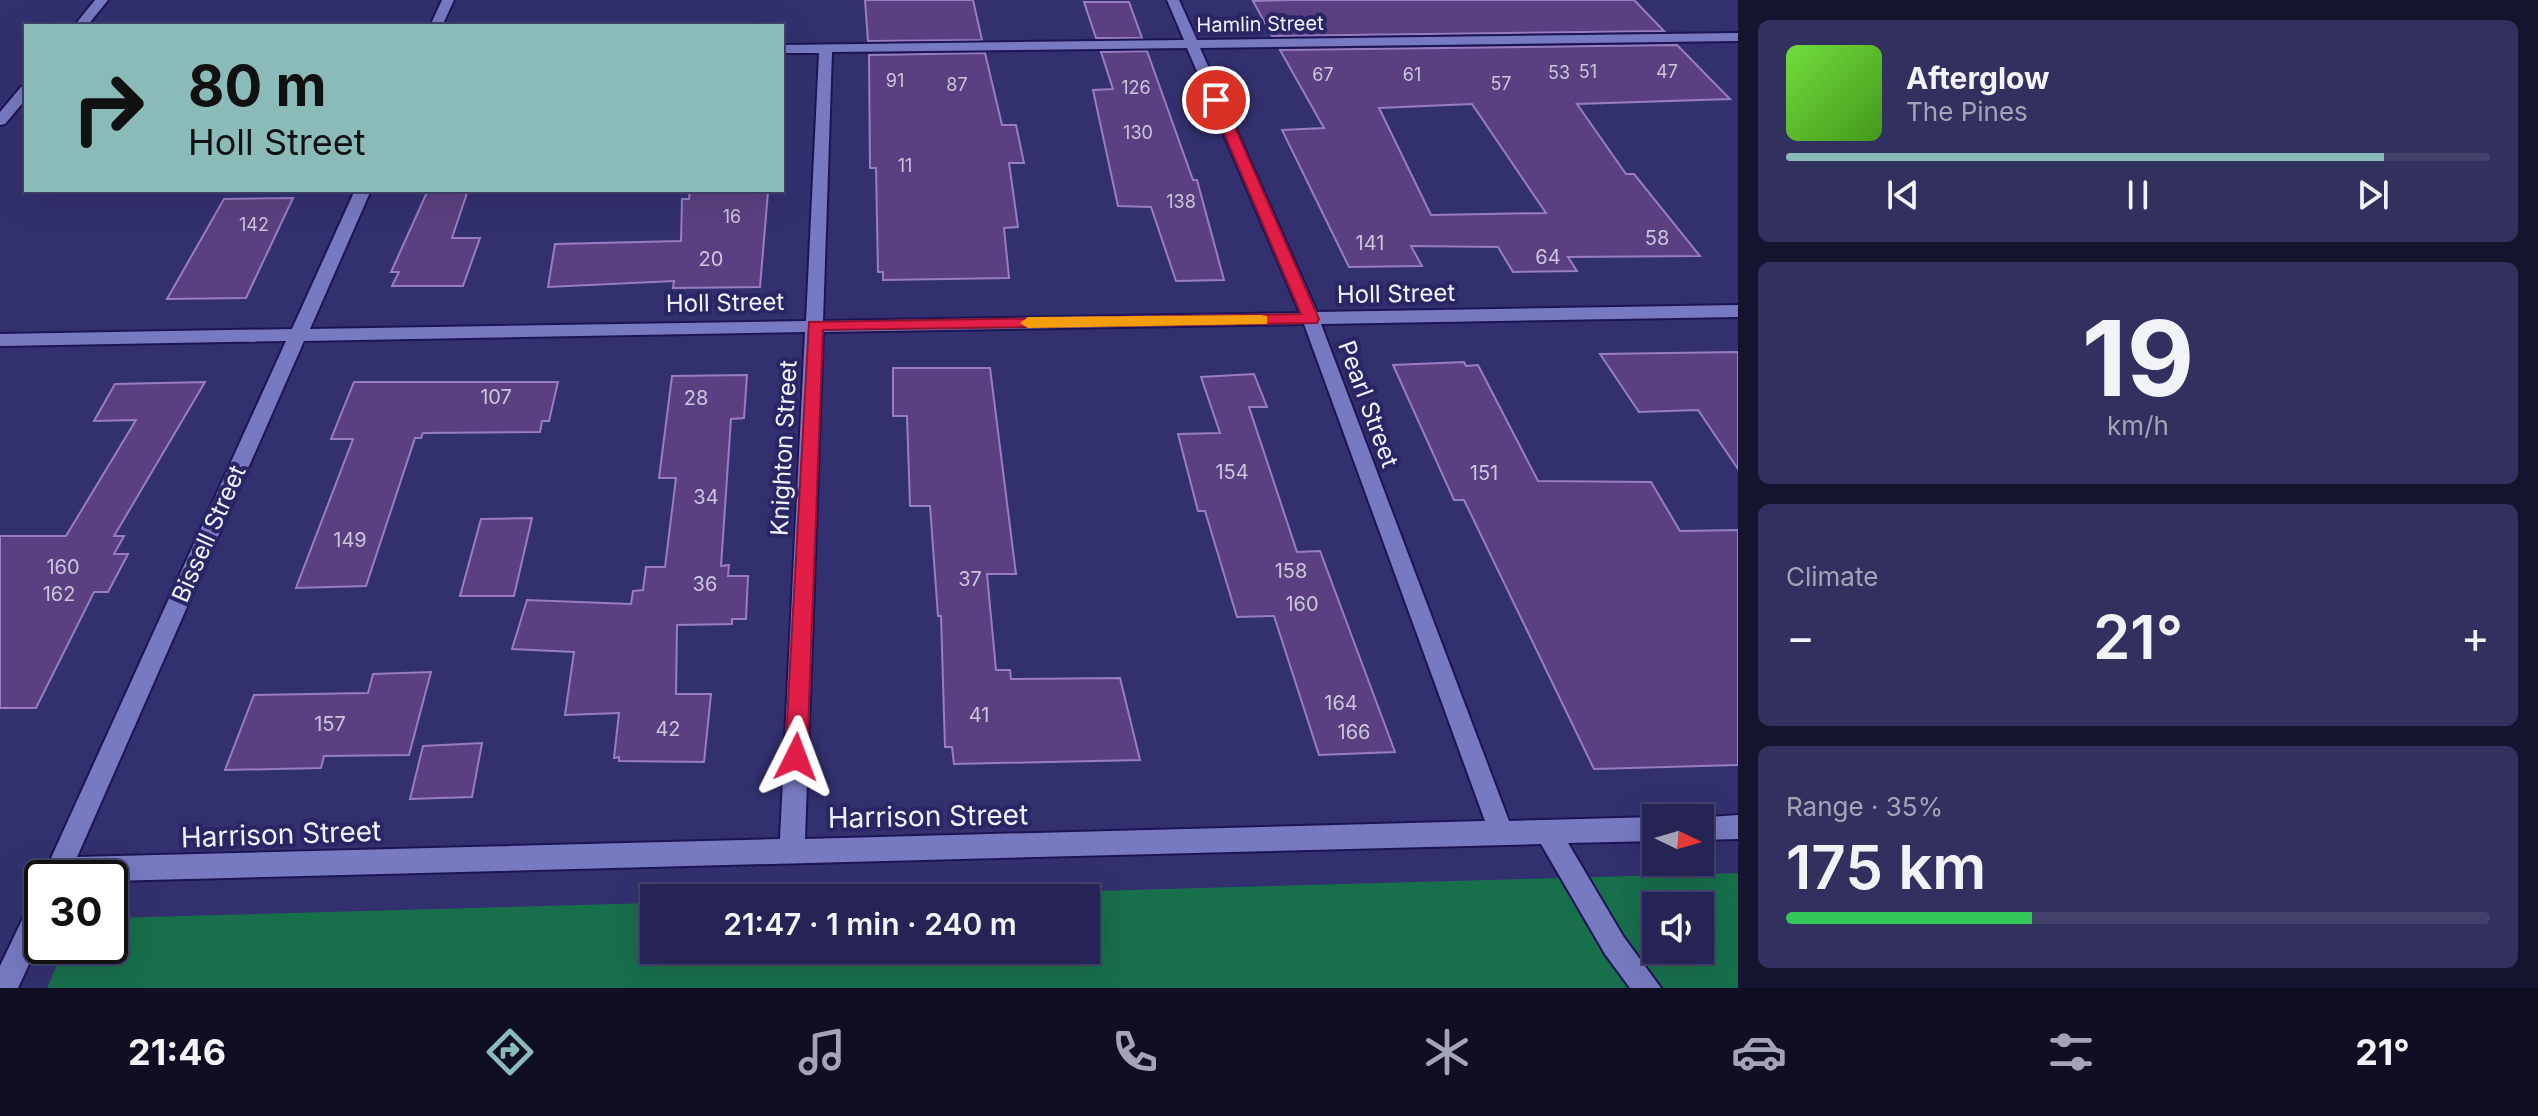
<!DOCTYPE html>
<meta charset="utf-8">
<style>
:root{--surface:#262454;--page:#32305e;--text:#f1f3f6;--muted:#a4a4b8;--line:#42416b;--accent:#8bbbb9}
body{margin:0;font-family:Inter,sans-serif;background:var(--page);color:var(--text);height:100vh;display:flex;flex-direction:column;font-size:30px;white-space:nowrap}
*{box-sizing:border-box;margin:0}
p{font-size:26px;color:var(--muted)}
.icon{flex:none;width:44px;height:44px;fill:none;stroke:currentColor;stroke-width:2;stroke-linecap:round;stroke-linejoin:round}
.map{position:relative;flex:1;overflow:hidden}
.sheet{display:flex;flex-direction:column;gap:20px;padding:20px;background:#15142e;width:800px}
.sheet>*{flex:none}
.banner{position:absolute;left:24px;top:24px;width:760px;height:168px;border-radius:0px;box-shadow:0 8px 32px #0002,0 0 0 2px var(--line);background:#8bbbb9;color:#111;overflow:hidden}
.needle{width:52px;rotate:95deg}
.controls{position:absolute;left:1642px;top:804px;display:grid;gap:16px}
.controls a{display:grid;place-items:center;width:72px;height:72px;border-radius:0px;background:var(--surface);box-shadow:0 8px 32px #0002,0 0 0 2px var(--line);font-size:40px}
.speed{position:absolute;left:24px;top:860px;display:flex;gap:16px;font-size:40px;font-weight:700;text-align:center}
.speed>*{display:grid;place-content:center;width:104px;height:104px;border-radius:50%;background:var(--surface);box-shadow:0 8px 32px #0002,0 0 0 2px var(--line);line-height:1}
.speed .limit{border:4px solid #111;border-radius:12px;background:#fff;color:#111}
.pin{position:absolute;display:grid;place-items:center;width:68px;height:68px;color:#fff;margin:-34px;border:4px solid #fff;border-radius:50%;box-shadow:0 2px 8px #0007}
.me{position:absolute;width:88px;margin:-44px;rotate:3deg;stroke-linejoin:round;filter:drop-shadow(0 0 6px #0008)}
.turn{display:flex;align-items:center;gap:28px;height:168px;padding:0 32px;font-size:36px}
.turn .icon{width:104px;height:104px;stroke-width:2.5}
.turn b{display:block;font-size:56px;line-height:68px}
.big{font-size:60px;font-weight:600;line-height:1.1}
.sheet .card{flex:1;display:flex;flex-direction:column;justify-content:center;gap:12px;min-width:0;padding:0 28px;border-radius:12px;background:var(--page)}
.sheet .dial{align-items:center;gap:0}
.dial b{font-size:104px;line-height:1}
.song{display:flex;align-items:center;gap:24px}
.cover{width:96px;height:96px;border-radius:12px;background:linear-gradient(135deg,hsl(100 70% 55%),hsl(100 70% 35%))}
.played{height:8px;border-radius:4px;background:linear-gradient(90deg,var(--accent) 85%,var(--line) 85%)}
.keys{display:flex;justify-content:space-around;direction:ltr}
.heat{display:flex;justify-content:space-between;align-items:center;font-size:44px;direction:ltr}
.charge{height:12px;border-radius:6px;background:linear-gradient(90deg,#34c759 35%,var(--line) 0)}
.trip{position:absolute;left:640px;top:884px;width:460px;height:80px;border-radius:0px;background:var(--surface);box-shadow:0 8px 32px #0002,0 0 0 2px var(--line);font-weight:600;line-height:80px;text-align:center}
.tab-bar{display:flex;height:128px;justify-content:space-around;align-items:center;background:#0f0e22;color:var(--muted)}
.tab-bar .icon{width:56px;height:56px}
.tab-bar .active{color:var(--accent)}
.tab-bar b{font-size:36px;color:var(--text)}
main{display:flex;flex:1;min-height:0}
.map>svg:first-child{display:block}
</style>
<main>
<div class="map">
<svg width="1738" height="988" viewBox="0 0 1738 988">
<rect width="100%" height="100%" fill="#333070"/>
<path fill="#186f4c" fill-rule="evenodd" d="M1738,873V988H47L65,946H110V918L654,903V950H1086V898H843ZM1656,906H1700V950H1656Z"/>
<path fill="#5b4081" stroke="#987dc3" stroke-width="2" fill-rule="evenodd" d="M865,0H973L982,40L868,41Z
M1292,0H1634L1664,31L1272,36L1253,1Z
M1084,2H1129L1142,38H1096Z
M1677,45L1730,99L1577,104L1626,174H1634L1700,256L1568,257L1577,271L1513,272L1498,247L1411,246L1422,266L1349,267L1282,130L1324,128L1280,50ZM1472,104L1546,213L1431,215L1379,108Z
M1147,51L1193,180H1197L1224,280L1176,281L1151,207L1118,206L1093,90L1113,89L1101,52Z
M985,53L1002,125H1016L1024,163H1009L1018,227L1004,228L1009,278L883,280V272H878L876,168H870L869,55Z
M428,190H468L452,238H480L463,286H392L399,272H391Z
M690,190L768,192L760,287L673,288L674,281L548,287L555,244L681,241L682,199H689Z
M293,198L246,298L167,299L224,199Z
M1738,352V469L1698,410L1639,412L1600,354Z
M1464,362L1466,366L1478,365L1538,481L1651,482L1680,531L1738,530V765L1594,769L1464,500H1454L1393,365Z
M893,368H990L1016,574H987L996,670H1010L1011,679L1120,678L1140,760L954,764L952,747H945L941,616H938L930,506H910L907,416H893Z
M1254,374L1267,407H1249L1297,552L1320,551L1395,752L1319,755L1274,616L1237,617L1205,511H1198L1178,434L1220,433L1201,377Z
M747,375L744,418L731,419L721,566L729,565L728,576H748L746,619H732V624L677,625L676,694H711L704,762L619,761V757L614,758L619,713L565,715L574,652L512,649L527,600L631,604L633,591L643,590L646,567H665L676,478H659L672,376Z
M205,382L114,536H124L114,554H128L108,592H94L36,708H0V536H66L136,420L94,421L115,384Z
M354,382H558L549,421H542L540,432L423,433L421,438H415L366,586L296,588L353,439H331Z
M532,518L514,596H460L481,519Z
M431,672L409,755L324,756L321,768L225,770L254,695L368,693L373,674Z
M482,743L472,797L410,799L423,746Z"/>
<g fill="none" stroke-linecap="round" stroke-linejoin="round">
<defs>
<path id="minor" d="M95,0H108L87,26H74Z
M442,0H454L442,26H430Z
M1167,0H1179L1197,40L1738,33V41L1200,48L1317,312L1738,305V317L1321,324L1509,821L1656,817L1658,818L1656,841L1568,843L1623,936L1661,988H1630L1605,954L1541,844L110,881V878H42L286,341L0,346V334L292,329L355,190H371L310,329L806,321L819,53H782V45L1184,40ZM1187,48L1300,313L823,321L832,52ZM1304,324L1485,821L805,839L823,332ZM805,332L780,839L77,857L304,341Z
M26,86V99L5,124L0,125V112L21,87Z
M1738,815V839L1700,840V818H1695Z
M42,893V936L18,988H0V966L33,897Z"/>
</defs>
<use href="#minor" stroke="#1d1553" stroke-width="4"/>
<use href="#minor" fill="#787ac1" fill-rule="evenodd"/>
</g>
<path fill="#e11d48" stroke="#92132f" stroke-width="2" d="M1216,96L1223,100L1319,319L1317,323L823,330L807,757L804,764L796,767L788,764L785,757L809,322L1301,314L1210,100Z"/>
<path fill="#f59e0b" d="M1261,315L1267,316V324L1028,328L1020,323L1028,317Z"/>
<g text-anchor="middle" stroke-width="8" stroke-linejoin="round" paint-order="stroke">
<g font-size="18" fill="#cbc5db">
<text x="1588" y="78">51</text>
<text x="1667" y="78">47</text>
<text x="1559" y="79">53</text>
<text x="1323" y="81">67</text>
<text x="1412" y="81">61</text>
<text x="895" y="87">91</text>
<text x="1501" y="90">57</text>
<text x="957" y="91">87</text>
<text x="1136" y="94">126</text>
<text x="1138" y="139">130</text>
<text x="905" y="172">11</text>
<text x="1181" y="208">138</text>
<text x="732" y="223">16</text>
<text x="254" y="231">142</text>
</g>
<g font-size="20" fill="#f0f1f9" stroke="#2a2564">
<text transform="translate(1260 24) rotate(-1)" y="7">Hamlin Street</text>
</g>
<g font-size="20" fill="#cbc5db">
<text x="1657" y="245">58</text>
<text x="1370" y="250">141</text>
<text x="1548" y="264">64</text>
<text x="711" y="266">20</text>
<text x="496" y="404">107</text>
<text x="696" y="405">28</text>
<text x="1232" y="479">154</text>
<text x="1484" y="480">151</text>
<text x="706" y="504">34</text>
<text x="350" y="547">149</text>
<text x="63" y="574">160</text>
<text x="1291" y="578">158</text>
<text x="970" y="586">37</text>
<text x="705" y="591">36</text>
<text x="59" y="601">162</text>
<text x="1302" y="611">160</text>
<text x="1341" y="710">164</text>
<text x="979" y="722">41</text>
<text x="330" y="731">157</text>
<text x="668" y="736">42</text>
<text x="1354" y="739">166</text>
</g>
<g font-size="24" fill="#f0f1f9" stroke="#2a2564">
<text transform="translate(1396 294) rotate(-1)" y="8">Holl Street</text>
<text transform="translate(725 303) rotate(-1)" y="8">Holl Street</text>
<text transform="translate(1368 404) rotate(70)" y="8">Pearl Street</text>
<text transform="translate(784 448) rotate(-87)" y="8">Knighton Street</text>
<text transform="translate(209 534) rotate(-66)" y="8">Bissell Street</text>
</g>
<g font-size="28" fill="#f0f1f9" stroke="#2a2564">
<text transform="translate(928 816) rotate(-1)" y="10">Harrison Street</text>
<text transform="translate(281 834) rotate(-2)" y="10">Harrison Street</text>
</g>
</g>
</svg>
<div class="controls">
<a><svg class="needle" viewBox="-14 -14 28 28"><path d="M0-13l5 13h-10z" fill="#e53935"/><path d="M0 13l5-13h-10z" fill="#a4a4b8"/></svg></a>
<a><svg class="icon" aria-label="sound" viewBox="0 0 24 24"><path d="M4 9h4l5-4v14l-5-4H4zM17 9q2 3 0 6"/></svg></a>
</div>
<div class="speed"><div class="limit">30</div></div>
<div class="pin" style="left:1216px;top:100px;background:#d93025"><svg class="icon" aria-label="arrive" viewBox="0 0 24 24"><path d="M6 21V4h12l-3 4 3 4H6"/></svg></div>
<svg class="me" style="left:796px;top:757px" viewBox="-20 -20 40 40"><path d="M0-17L14 15 0 8-14 15z" fill="#e11d48" stroke="#fff" stroke-width="4"/></svg>
<div class="trip">21:47 · 1 min · 240 m</div>
<div class="banner">
<div class="turn"><svg class="icon" aria-label="right" viewBox="0 0 24 24"><path d="M7 20v-9h11M14 6l5 5-5 5"/></svg><div><b>80 m</b>Holl Street</div></div>
</div>
</div>
<section class="sheet">
<div class="card">
<div class="song"><i class="cover"></i><div><b>Afterglow</b><p>The Pines</p></div></div>
<div class="played"></div>
<div class="keys"><svg class="icon" aria-label="previous" viewBox="0 0 24 24"><path d="M18 5L8 12l10 7zM5 5v14"/></svg><svg class="icon" aria-label="pause" viewBox="0 0 24 24"><path d="M8 5v14M16 5v14"/></svg><svg class="icon" aria-label="next" viewBox="0 0 24 24"><path d="M6 5l10 7-10 7zM19 5v14"/></svg></div>
</div>
<div class="card dial"><b>19</b><p>km/h</p></div>
<div class="card"><p>Climate</p>
<div class="heat"><a>−</a><b class="big">21°</b><a>+</a></div>
</div>
<div class="card"><p>Range · 35%</p><b class="big">175 km</b><div class="charge"></div></div>
</section>
</main>
<nav class="tab-bar">
<b>21:46</b>
<svg class="icon active" aria-label="directions" viewBox="0 0 24 24"><path d="M12 3l9 9-9 9-9-9zM9 14v-3h6M13 9l2 2-2 2"/></svg>
<svg class="icon" aria-label="music" viewBox="0 0 24 24"><path d="M9 18V5l10-2v13"/><circle cx="6" cy="18" r="3"/><circle cx="16" cy="16" r="3"/></svg>
<svg class="icon" aria-label="phone" viewBox="0 0 24 24"><path d="M5 4h4l2 5-3 2q2 4 5 5l2-3 5 2v4C11 20 4 13 5 4z"/></svg>
<svg class="icon" aria-label="climate" viewBox="0 0 24 24"><path d="M12 3v18M4 7l16 10M4 17L20 7"/></svg>
<svg class="icon" aria-label="car" viewBox="0 0 24 24"><path d="M5 17H2v-5l4-1 3-4h7l3 4 3 1v5h-3M9 17h6M6 11h13"/><circle cx="7" cy="17" r="2"/><circle cx="17" cy="17" r="2"/></svg>
<svg class="icon" aria-label="filters" viewBox="0 0 24 24"><path d="M4 7h16M4 17h16"/><circle cx="9" cy="7" r="2"/><circle cx="15" cy="17" r="2"/></svg>
<b>21°</b>
</nav>
